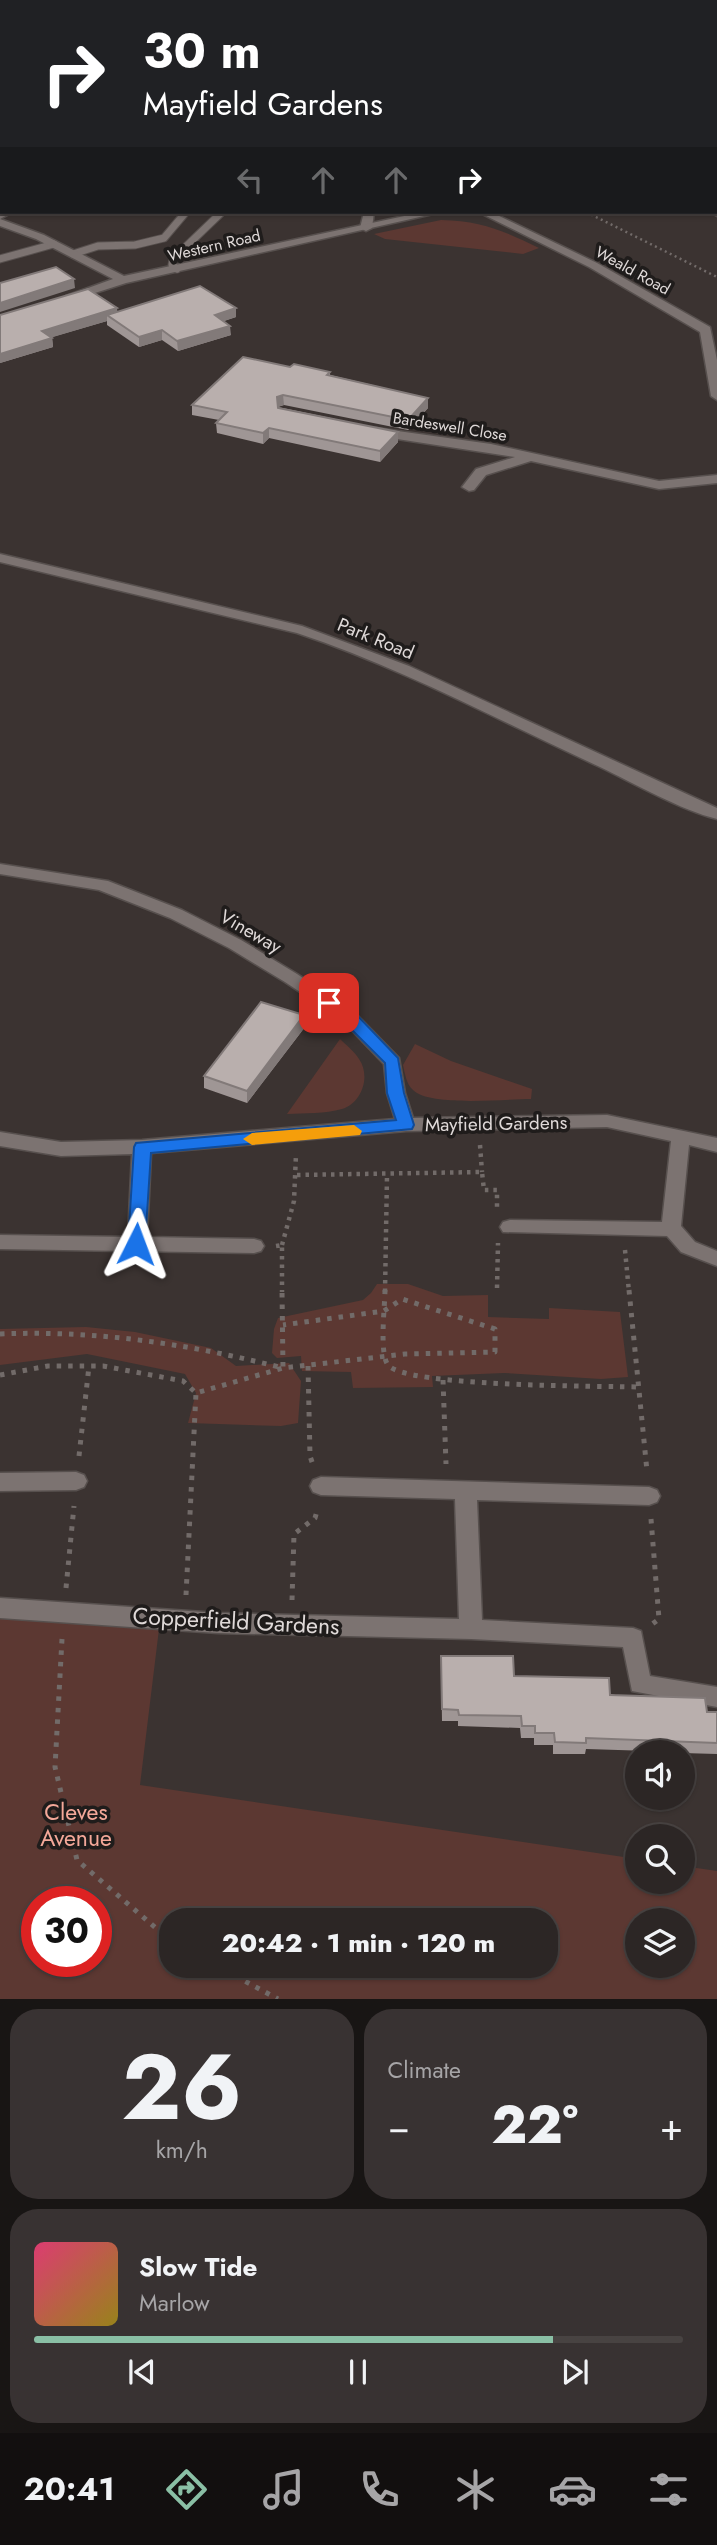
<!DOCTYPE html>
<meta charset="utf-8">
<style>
:root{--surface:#2c2625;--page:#383232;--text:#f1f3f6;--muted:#a6a5a7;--line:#484342;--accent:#8abfa5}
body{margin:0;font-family:Jost,sans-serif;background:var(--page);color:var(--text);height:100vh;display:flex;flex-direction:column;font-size:26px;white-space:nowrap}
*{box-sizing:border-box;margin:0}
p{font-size:23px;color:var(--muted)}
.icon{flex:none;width:38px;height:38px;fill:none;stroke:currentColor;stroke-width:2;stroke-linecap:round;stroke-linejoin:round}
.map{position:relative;height:1999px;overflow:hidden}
.side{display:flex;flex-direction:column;gap:10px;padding:10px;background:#181514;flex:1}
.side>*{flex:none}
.banner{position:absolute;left:0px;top:0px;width:718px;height:214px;box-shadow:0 2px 5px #0004,0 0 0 2px var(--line);background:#202124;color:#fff;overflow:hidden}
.buttons{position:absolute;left:625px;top:1740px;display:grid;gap:14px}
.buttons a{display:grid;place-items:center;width:70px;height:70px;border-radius:50%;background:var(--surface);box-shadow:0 2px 5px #0004,0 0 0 2px var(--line);font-size:35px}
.speed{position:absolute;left:21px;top:1886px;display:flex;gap:14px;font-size:35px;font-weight:700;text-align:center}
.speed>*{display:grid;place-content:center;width:91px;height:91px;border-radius:50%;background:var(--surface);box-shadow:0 2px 5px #0004,0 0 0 2px var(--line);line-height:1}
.speed .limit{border:10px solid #d22;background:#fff;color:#111}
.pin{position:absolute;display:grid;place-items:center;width:60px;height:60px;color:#fff;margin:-30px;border-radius:14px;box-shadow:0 4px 10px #0006}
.me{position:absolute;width:77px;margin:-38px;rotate:3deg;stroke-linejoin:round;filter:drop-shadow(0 0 5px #0008)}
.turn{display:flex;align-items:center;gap:24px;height:147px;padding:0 28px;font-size:32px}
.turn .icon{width:91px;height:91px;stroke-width:2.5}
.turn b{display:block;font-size:49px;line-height:60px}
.lanes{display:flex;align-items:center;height:66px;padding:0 28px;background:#0003;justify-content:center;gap:35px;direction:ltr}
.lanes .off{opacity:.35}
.big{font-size:52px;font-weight:800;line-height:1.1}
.side .card{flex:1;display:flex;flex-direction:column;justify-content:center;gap:10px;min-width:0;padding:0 24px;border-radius:28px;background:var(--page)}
.side .dial{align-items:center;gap:0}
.dial b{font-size:91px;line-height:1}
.song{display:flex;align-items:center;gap:21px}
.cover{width:84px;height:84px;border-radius:10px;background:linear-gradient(135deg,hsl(340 70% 55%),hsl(50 70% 35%))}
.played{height:7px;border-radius:4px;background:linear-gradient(90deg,var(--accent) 80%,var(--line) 80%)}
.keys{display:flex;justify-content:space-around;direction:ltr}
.heat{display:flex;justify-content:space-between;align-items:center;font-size:38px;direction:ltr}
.side .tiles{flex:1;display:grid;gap:10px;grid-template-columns:1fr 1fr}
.card:last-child{grid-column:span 2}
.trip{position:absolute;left:159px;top:1908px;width:399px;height:70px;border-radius:28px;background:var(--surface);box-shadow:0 2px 5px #0004,0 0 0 2px var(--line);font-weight:800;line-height:70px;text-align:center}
.dock{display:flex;height:112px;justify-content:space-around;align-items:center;background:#120f0f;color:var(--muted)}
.dock .icon{width:49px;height:49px}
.dock .current{color:var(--accent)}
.dock b{font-size:32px;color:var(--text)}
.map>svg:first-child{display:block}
</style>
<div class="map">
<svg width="717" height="1999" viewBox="0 0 717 1999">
<rect width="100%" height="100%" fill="#3b3331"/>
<path fill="#5c3832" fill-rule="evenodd" d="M441,220C482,221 504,231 539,248L523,254L385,239L374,234Z
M340,1039C346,1045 354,1051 359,1059C371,1076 362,1103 342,1109C325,1114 305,1113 287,1114Z
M415,1044L451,1061L532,1089L531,1099C505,1099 430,1107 413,1090C406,1084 405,1073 403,1065Z
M377,1284H408L443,1296L488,1295V1317L549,1319V1308L620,1312L628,1377L601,1379L504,1373L432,1376L433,1387L353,1388L351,1372L302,1371L301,1356L277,1358L272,1353L274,1329L278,1318L363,1300L371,1293Z
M86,1327L135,1332L211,1348L236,1366L289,1363L301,1381L298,1423L281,1426L188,1423L196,1393L185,1374L87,1354L0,1365V1329Z
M0,1617L159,1629L140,1785L637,1859V1881H682L683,1866L717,1871V1999H0ZM37,1902H96V1962H37ZM172,1920H546V1965H172ZM637,1920H682V1965H637Z"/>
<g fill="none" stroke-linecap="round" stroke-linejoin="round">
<defs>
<path id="lane" d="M73,254L98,246L135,245L164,238L186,212
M0,259L54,244
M177,269L172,265L173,259L222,212"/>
<path id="street" d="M32,0H51L52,2H34Z
M165,0H175L164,2Z
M569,0H579V2H569Z
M716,38H717V44H716Z
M716,183H717V189H716Z
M716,209H717V216L710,212H716Z
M0,212L2,211L13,212L0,219Z
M364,212H374L372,228L366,231L360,228Z
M376,428L491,444L659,481L717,475V483L659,489L531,461L486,475L474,490L469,491L462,487L476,469L515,457L371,435V429Z
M0,554L302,626L409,666L717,808V819C681,810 635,784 600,767C500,721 402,668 297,633L0,562Z
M0,864L108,881L182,910L241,940L297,974L354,1012L399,1058L405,1093L413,1118L607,1115L717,1138V1152L689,1145L681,1226L695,1242L717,1251V1266L681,1252L667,1236L503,1232L500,1227L503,1222L510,1220L662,1222L671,1141L607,1127L406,1131L151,1153L147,1237L254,1239L261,1241L264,1246L261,1251L254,1253L0,1249V1235L128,1237L132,1154L61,1156L0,1146V1132L61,1142L142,1140L395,1119L387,1093L384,1064L342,1020L285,982L229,948L170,918L99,890L0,874Z
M76,1472L84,1475L87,1481L84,1487L76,1490L0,1491V1473Z
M321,1477L649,1487L657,1490L660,1496L657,1502L649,1505L477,1500L482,1620L633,1628L641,1631L650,1676L717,1687V1707L632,1691L623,1647L471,1639L218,1633L0,1618V1598L218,1613L459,1619L455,1499L321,1495L313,1492L310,1486L313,1480Z"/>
<path id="secondary" d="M448,0H458V2H448Z
M423,212H442L126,283L70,301L66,300V296L113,279L36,239L0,226V219L44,235L124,276Z
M478,212H491L597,263L710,327L717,360V400L711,396L700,332L589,267Z"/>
<path id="primary" d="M716,137H717V143H716Z"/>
</defs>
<use href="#lane" stroke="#57504e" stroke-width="9"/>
<use href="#street" stroke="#57504e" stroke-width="3"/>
<use href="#secondary" stroke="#57504e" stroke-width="3"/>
<use href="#primary" stroke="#57504e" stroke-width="3"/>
<path stroke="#726b69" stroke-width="2.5" stroke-dasharray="2 3.5" stroke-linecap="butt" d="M586,212L717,277"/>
<path stroke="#726b69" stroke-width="4.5" stroke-dasharray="3.5 5" stroke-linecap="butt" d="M480,1145L482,1172
M297,1175L482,1172L484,1190H497V1208
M282,1245L294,1201L296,1154
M276,1246L282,1245V1292
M625,1250L629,1292
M497,1288L498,1243
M385,1292L387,1175"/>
<path stroke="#726b69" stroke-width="5" stroke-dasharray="4.5 7" stroke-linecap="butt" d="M385,1290C385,1306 379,1353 388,1365C405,1387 602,1386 639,1387
M629,1290L647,1471
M0,1334C97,1330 189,1344 283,1368L282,1290
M308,1366L310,1456L313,1465
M0,1375L48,1366H103L183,1381L196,1393L283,1368L405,1354L495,1352V1329L402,1299L384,1311L283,1325
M443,1380L446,1464
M79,1456L89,1366
M651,1519L659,1619L651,1625
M66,1588L74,1506
M186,1595L196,1393
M292,1600L294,1534L315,1518L317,1511
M62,1639L55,1767L77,1860L172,1942
M215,1965L278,1999"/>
<use href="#lane" stroke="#7c7371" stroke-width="7"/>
<use href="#street" fill="#7c7371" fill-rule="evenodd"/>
<use href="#secondary" fill="#7c7371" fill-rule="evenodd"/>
<use href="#primary" fill="#c67566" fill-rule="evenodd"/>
</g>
<path fill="#9f9695" d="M0,75H2V159H0Z
M236,308V317L224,321L231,335L178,351L162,340L139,347L107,325V321L52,337L53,347L0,363V315Z
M290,367L330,372V375L428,398V408L408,430L284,405L278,407L398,432V442L380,462L269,438L263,444L217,433L216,423L219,420L192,415V405Z
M304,1015L305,1027L247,1103L204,1088V1076Z
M441,1656L514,1676L707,1712H717V1754L682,1753V1752L586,1749L585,1754H553V1745H534V1738H521L520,1728L458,1726V1721H442Z"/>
<path fill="#827a79" d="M74,279L75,288L0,312V303Z
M117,308L118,317L107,315V321L43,340L42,331Z
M236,308V317L215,324V315Z
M230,326L231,335L178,351L177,341Z
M162,330V340L139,347V337Z
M52,338L53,347L0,363V354Z
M283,395L284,405L277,407V397Z
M428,398V408L408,430V420Z
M269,428V438L263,444V433Z
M398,432V442L380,462V451Z
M304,1015L305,1027L247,1103V1091Z"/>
<path fill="#b9afad" stroke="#827a79" stroke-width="2" d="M3,0H21V2H3Z
M323,0H374V2H323Z
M0,65H2V74H0Z
M2,84V113H0V85Z
M0,124H2V148H0Z
M56,267L74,279L0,303V283Z
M200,286L236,308L215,315L230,326L177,341L162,330L139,337L107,315Z
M88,289L117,308L42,331L52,338L0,354V315Z
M243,357L290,367L294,364L330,372L327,375L428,398L408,420L283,395L277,397L278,408L398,432L380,451L269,428L263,433L216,423L227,412L192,405Z
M261,1002L304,1015L247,1091L204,1076Z
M441,1656H513L514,1676L609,1678L610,1695L705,1698L707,1712H717V1743L586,1738V1743L555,1742L554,1733H535V1726H522L521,1716L459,1715L458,1710L442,1709Z"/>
<path fill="#1a73e8" stroke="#114b97" stroke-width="2" d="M329,998L354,1012L398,1058L404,1093L414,1125L412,1129L151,1153L145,1244L143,1249H130L128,1244L134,1147L136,1143L396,1120L387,1093L385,1063L342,1020L321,1003L323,1000Z"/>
<path fill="#f59e0b" d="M354,1125L362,1131L360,1135L252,1145L243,1139L252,1133Z"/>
<g text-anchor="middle" stroke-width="7" stroke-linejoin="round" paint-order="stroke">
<g font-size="16" fill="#dfd9d8" stroke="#1f1c1b">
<text transform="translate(214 245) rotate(-13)" y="6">Western Road</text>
<text transform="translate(633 270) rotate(29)" y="6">Weald Road</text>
<text transform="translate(450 426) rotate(9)" y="6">Bardeswell Close</text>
</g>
<g font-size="19" fill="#dfd9d8" stroke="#1f1c1b">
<text transform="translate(376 638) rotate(22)" y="7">Park Road</text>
<text transform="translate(251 931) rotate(30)" y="7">Vineway</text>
<text transform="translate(496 1123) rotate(-1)" y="7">Mayfield Gardens</text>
</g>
<g font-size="23" fill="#dfd9d8" stroke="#1f1c1b">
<text transform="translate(236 1621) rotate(3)" y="8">Copperfield Gardens</text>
</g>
<g font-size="23" fill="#f4a899" stroke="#1f1c1b">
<text x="76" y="1820">Cleves<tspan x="76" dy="26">Avenue</tspan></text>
</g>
</g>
</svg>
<div class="buttons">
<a><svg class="icon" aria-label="sound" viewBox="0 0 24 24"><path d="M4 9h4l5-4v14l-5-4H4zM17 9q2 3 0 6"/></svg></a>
<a><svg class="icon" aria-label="search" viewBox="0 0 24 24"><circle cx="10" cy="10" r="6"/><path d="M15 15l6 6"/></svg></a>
<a><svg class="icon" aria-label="layers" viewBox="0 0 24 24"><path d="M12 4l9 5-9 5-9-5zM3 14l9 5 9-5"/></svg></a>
</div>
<div class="speed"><div class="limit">30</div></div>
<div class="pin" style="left:329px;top:1003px;background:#d93025"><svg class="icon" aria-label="arrive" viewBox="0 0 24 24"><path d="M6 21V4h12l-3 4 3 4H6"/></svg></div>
<svg class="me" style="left:136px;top:1244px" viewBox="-20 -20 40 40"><path d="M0-17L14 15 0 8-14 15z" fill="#1a73e8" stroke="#fff" stroke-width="4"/></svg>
<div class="trip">20:42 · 1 min · 120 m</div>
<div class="banner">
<div class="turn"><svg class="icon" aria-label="right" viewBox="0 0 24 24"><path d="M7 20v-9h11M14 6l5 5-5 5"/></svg><div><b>30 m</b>Mayfield Gardens</div></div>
<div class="lanes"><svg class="icon off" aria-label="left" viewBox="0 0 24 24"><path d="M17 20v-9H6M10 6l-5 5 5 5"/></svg><svg class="icon off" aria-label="ahead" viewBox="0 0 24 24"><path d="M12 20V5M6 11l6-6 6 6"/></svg><svg class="icon off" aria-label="ahead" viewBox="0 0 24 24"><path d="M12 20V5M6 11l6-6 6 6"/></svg><svg class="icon" aria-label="right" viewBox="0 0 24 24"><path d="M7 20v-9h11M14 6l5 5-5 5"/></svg></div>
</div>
</div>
<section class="side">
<div class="tiles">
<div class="card dial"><b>26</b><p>km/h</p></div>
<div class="card"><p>Climate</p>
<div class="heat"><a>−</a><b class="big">22°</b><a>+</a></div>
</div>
<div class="card">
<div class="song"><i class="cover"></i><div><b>Slow Tide</b><p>Marlow</p></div></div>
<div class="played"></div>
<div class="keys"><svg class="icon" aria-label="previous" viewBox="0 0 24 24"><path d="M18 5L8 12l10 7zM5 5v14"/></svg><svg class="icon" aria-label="pause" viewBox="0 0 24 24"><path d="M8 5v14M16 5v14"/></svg><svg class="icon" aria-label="next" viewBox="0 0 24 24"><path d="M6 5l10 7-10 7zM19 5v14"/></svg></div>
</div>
</div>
</section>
<nav class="dock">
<b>20:41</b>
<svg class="icon current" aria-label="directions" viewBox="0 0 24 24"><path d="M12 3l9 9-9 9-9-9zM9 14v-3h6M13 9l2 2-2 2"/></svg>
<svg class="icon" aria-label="music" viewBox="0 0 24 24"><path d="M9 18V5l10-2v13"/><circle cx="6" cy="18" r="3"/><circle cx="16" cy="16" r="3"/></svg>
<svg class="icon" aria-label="phone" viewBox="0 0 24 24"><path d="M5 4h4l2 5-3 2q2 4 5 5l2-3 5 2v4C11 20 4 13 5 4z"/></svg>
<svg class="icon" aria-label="climate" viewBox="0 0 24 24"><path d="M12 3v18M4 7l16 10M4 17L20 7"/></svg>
<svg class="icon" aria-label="car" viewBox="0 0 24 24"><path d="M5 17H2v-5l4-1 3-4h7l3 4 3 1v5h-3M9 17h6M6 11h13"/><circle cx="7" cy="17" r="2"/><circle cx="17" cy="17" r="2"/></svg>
<svg class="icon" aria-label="filters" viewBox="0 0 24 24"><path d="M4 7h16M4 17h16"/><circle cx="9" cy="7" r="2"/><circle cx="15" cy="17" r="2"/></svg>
</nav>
